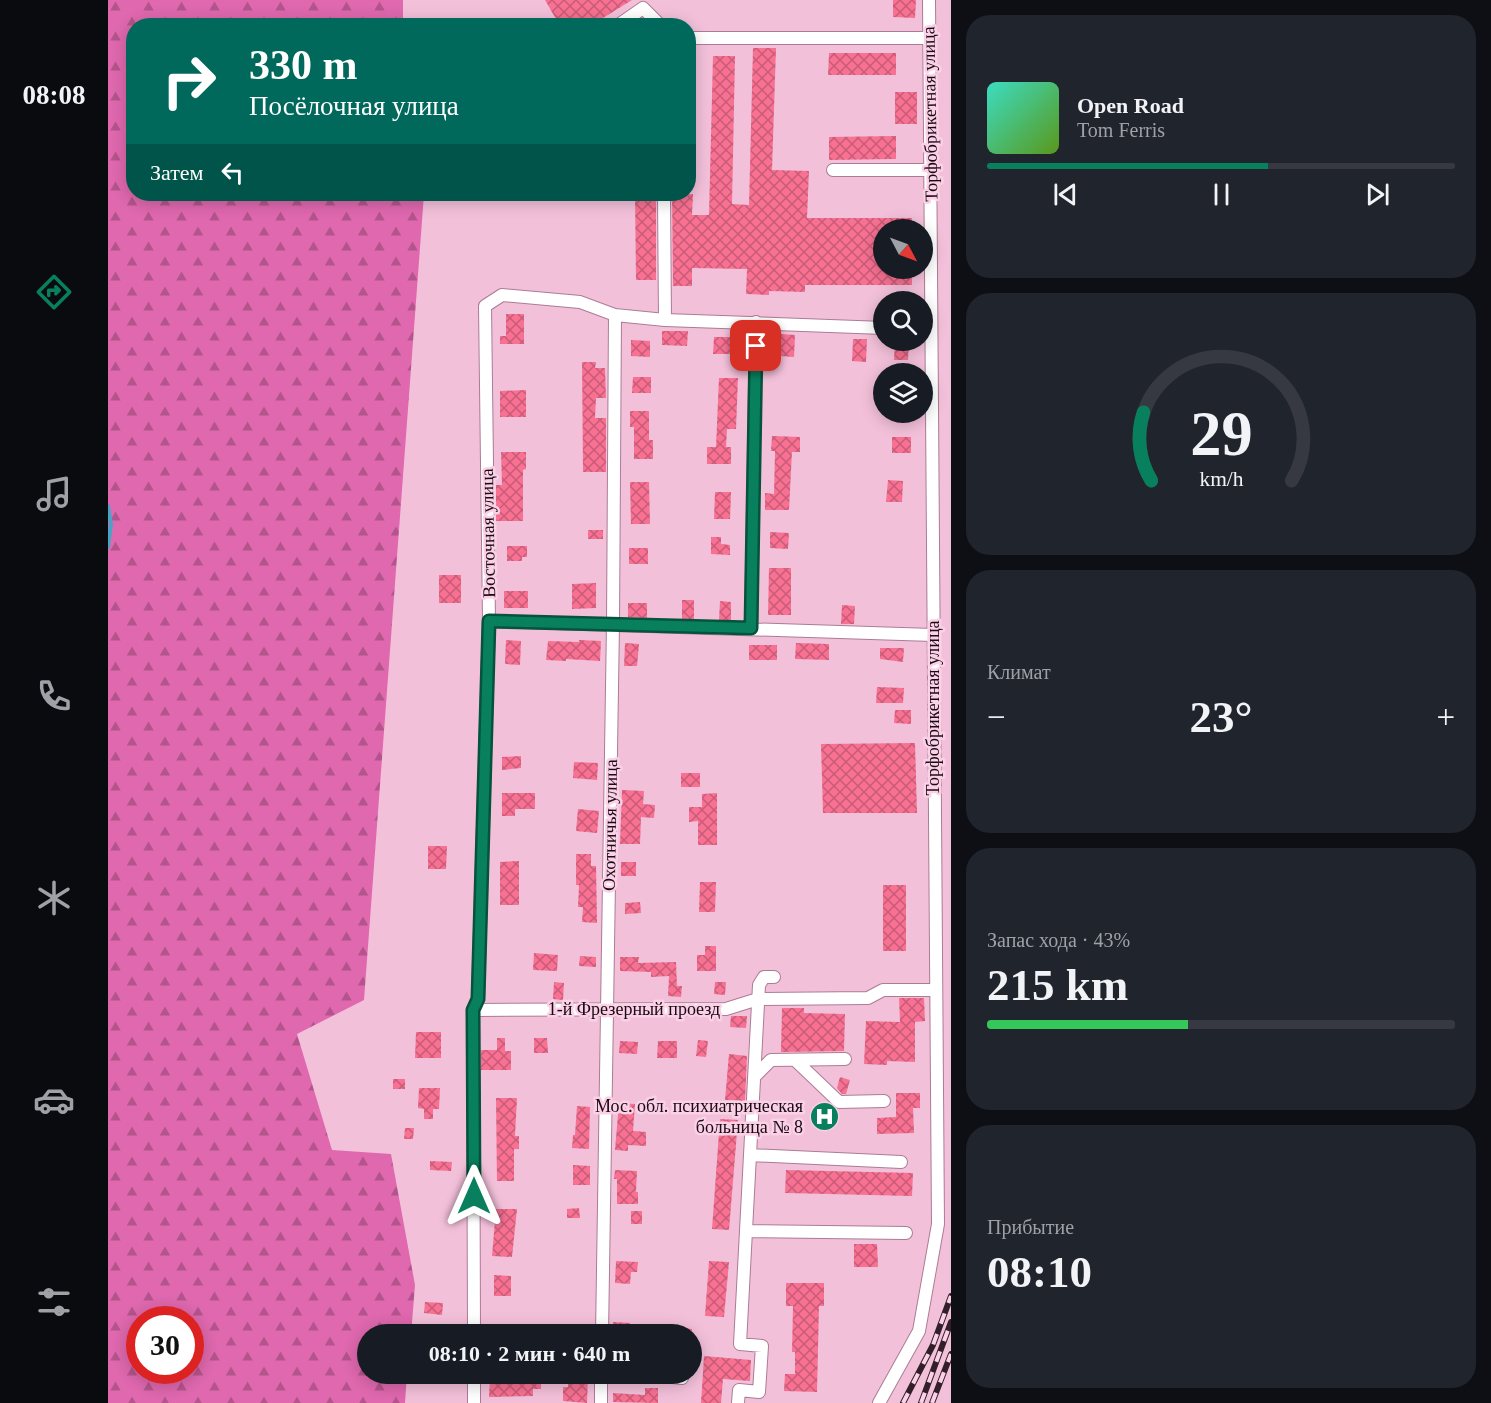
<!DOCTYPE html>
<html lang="ru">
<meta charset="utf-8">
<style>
:root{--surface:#171b24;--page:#20242c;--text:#f1f3f6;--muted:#9ea1a6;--line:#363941;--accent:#08805e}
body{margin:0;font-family:Georgia,serif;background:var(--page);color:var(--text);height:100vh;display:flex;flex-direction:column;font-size:22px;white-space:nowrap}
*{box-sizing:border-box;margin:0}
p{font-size:20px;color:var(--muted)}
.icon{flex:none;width:33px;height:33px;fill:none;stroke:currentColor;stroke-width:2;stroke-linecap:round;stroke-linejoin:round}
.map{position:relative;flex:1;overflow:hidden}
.side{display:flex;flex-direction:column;gap:15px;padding:15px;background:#0d0f14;width:540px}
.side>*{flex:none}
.hud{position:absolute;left:18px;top:18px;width:570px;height:183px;border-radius:24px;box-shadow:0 3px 15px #0003;background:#00695c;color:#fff;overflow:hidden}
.needle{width:39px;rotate:131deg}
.fabs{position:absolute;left:765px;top:219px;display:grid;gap:12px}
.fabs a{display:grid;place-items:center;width:60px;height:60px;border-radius:50%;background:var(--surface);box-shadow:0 3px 15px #0003;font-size:30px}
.speed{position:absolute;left:18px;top:1306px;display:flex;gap:12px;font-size:30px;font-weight:700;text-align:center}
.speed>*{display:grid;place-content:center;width:78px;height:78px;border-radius:50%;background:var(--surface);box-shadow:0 3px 15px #0003;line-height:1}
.speed .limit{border:9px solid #d22;background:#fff;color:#111}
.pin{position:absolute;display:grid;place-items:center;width:51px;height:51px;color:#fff;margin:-26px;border-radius:12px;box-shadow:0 3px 9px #0006}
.me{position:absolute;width:66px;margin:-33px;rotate:0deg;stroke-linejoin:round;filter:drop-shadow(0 0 4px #0008)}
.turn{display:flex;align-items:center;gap:21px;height:126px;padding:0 24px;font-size:27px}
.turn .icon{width:78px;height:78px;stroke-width:2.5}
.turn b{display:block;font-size:42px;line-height:51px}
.then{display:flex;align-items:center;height:57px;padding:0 24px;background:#0003;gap:12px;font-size:22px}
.big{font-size:45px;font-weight:600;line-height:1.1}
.side .tile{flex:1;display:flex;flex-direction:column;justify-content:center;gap:9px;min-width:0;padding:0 21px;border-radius:24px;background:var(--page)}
.side .dial{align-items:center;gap:0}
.dial svg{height:156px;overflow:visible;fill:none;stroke:var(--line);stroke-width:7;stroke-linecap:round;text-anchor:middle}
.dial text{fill:var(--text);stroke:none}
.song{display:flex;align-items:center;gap:18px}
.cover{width:72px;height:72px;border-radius:9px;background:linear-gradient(135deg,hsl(170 70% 55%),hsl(90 70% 35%))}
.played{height:6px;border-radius:3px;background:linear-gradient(90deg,var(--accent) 60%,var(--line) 60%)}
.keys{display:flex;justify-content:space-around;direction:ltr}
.heat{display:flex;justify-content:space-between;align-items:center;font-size:33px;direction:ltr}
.charge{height:9px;border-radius:4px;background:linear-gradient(90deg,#34c759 43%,var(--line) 0)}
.trip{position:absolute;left:249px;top:1324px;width:345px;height:60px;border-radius:30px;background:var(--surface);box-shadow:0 3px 15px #0003;font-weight:600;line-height:60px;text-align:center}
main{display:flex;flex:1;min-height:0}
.menu{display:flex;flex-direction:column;width:108px;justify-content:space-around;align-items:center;background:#090b0e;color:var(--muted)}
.menu .icon{width:42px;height:42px}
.menu .active{color:var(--accent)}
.menu b{font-size:27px;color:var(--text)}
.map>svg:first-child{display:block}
</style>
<main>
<nav class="menu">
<b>08:08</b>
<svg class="icon active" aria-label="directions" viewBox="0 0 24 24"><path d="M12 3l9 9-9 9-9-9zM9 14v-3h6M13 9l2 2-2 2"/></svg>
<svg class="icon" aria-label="music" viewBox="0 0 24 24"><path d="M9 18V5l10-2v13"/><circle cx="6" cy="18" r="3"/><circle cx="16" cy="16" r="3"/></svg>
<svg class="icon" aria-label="phone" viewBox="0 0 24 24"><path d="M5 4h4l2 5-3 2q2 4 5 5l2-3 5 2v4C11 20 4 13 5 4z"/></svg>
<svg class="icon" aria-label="climate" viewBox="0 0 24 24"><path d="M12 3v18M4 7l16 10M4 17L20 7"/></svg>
<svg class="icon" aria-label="car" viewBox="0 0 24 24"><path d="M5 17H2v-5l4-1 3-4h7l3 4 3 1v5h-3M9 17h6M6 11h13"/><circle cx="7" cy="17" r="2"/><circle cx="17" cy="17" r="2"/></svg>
<svg class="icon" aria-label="filters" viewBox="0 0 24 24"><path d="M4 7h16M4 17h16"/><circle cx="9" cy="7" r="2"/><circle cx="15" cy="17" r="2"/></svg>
</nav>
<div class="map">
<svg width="843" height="1403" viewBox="0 0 843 1403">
<defs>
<pattern id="forest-firs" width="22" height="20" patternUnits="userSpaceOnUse" patternTransform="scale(1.5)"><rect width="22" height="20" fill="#df68ae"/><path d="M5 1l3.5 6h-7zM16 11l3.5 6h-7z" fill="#b4548c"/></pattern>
<pattern id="building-cross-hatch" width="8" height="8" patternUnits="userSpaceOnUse" patternTransform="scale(1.5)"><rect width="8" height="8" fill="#f87193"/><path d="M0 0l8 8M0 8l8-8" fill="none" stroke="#c85b77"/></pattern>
</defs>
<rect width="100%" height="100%" fill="#f3c0da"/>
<path fill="url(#forest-firs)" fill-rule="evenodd" d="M0,0H295V25L26,26V194H316L256,1000L189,1034L224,1150L283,1154L307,1285L303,1335H260V1374H299L297,1403H0ZM32,1320H82V1371H32Z"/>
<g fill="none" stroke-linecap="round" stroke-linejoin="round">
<path stroke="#48a4c7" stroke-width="4" d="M0,506L3,524L0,547"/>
</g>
<path fill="url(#building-cross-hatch)" d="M437,0H524L482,26H452Z
M785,0H808L807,18L785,17Z
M645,48H668L664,170L701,171L699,218H804V230H776V270H804V285H697V292L661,291V295L638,294L639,269L584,268V286H565L564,194H585L584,215H601L605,56H627L624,204L641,205Z
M721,53H788V75H720Z
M787,92H809V124H787Z
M788,136V159L721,160V137Z
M527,194H548V280H528Z
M398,314H416V344H392V336H398Z
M554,331H580L579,346L554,345Z
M673,334L687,335L686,357L672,356Z
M606,337H629V354H605Z
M745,339H759L758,362L744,361Z
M523,340L542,341V357L523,356Z
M787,340H801L800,360H786Z
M474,362H488L487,368H497L498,398H488L487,418H498V472H475Z
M525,377H543V393H524Z
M611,378H630L628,429H619L618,447H623V464H599V447H608Z
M418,390V417H392V391Z
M522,411H541V440H545V459H526V427H522Z
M664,436L692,437V452H684L681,510H657V493L666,494L667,451H663Z
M784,437H803V453H784Z
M393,452H418V469L415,470V521H388V485H394Z
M780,480L795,481L794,502H778Z
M522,482H541L542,524H523Z
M607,492H623L622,519H606Z
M480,530H495V539H480Z
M662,532L681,533L680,549L662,548Z
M603,537H613V544L622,545V555L603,554Z
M399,546H419V557H414V561H399Z
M521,548H540V564H521Z
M661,568H683V615H660Z
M331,575H353V603H331Z
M488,583V608L464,609V584Z
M396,591H420V608H396Z
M574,600H586V619H574Z
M612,601L623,602V620H611Z
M520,603H539V618L520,617Z
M734,605L747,606L746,624H733Z
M398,640L413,641L412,665L397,664Z
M471,640L493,641L492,661L458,659V661L438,660L440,641L471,642Z
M517,643L531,644L529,666H516Z
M688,643L721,644V660L687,659Z
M641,645H669V660H641Z
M772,648H796L795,662L772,659Z
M769,687L796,688L795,703H768Z
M787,710H803V724L786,723Z
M807,743L809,813H715L713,744Z
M413,756V768L394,770V757Z
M466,762L490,763L489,780L465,778Z
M573,773H592V787H573Z
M514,790L536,791L535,804L547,805L546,818L533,817L532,844H512Z
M394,793H427V809H407V816H394Z
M609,793V845H590V821L581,822V807H594V794Z
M470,809L491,811L489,833L468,831Z
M320,846H339L338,869H320Z
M468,854H483V866H488L489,923L474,922L475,907H470L471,885H468Z
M411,861V905H392V862Z
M513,862H528V876H513Z
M592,882H608L607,912H591Z
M775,885H798V951H775Z
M532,902L533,913L517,914V903Z
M597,946H608V971H589V955H597Z
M426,953L450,955L449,971L425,970Z
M472,956L488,957V967L471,966Z
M512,957H531L530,963L568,962L569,986H574L573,997L560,996L561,976L543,977V972L512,971Z
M446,982L456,983L455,1000L445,999Z
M607,982H618L617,995L606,994Z
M791,998H816L817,1021L807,1022V1062L779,1061V1065L756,1064L758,1021L792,1022Z
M674,1008H696V1013L737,1014L736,1051L673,1052Z
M623,1016H639L638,1028L622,1027Z
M308,1032H333V1058H307Z
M389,1038H397V1051H403V1070H373V1050H389Z
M426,1038H439L440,1053H426Z
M590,1040L600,1041L598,1057L588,1056Z
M512,1041L530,1042L529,1054L511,1053Z
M550,1041H569V1058H549Z
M621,1054L639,1056L637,1101L617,1100Z
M732,1077L742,1080L738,1094H734L729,1088Z
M285,1079H297V1089H285Z
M311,1088H332L331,1109H325V1119H316V1109L310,1108Z
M788,1093H812V1108H805L806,1133L769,1134V1118L788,1117Z
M388,1098H409L407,1136H411V1149H406V1181H389Z
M511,1103L527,1104L525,1131L538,1132V1146L520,1145V1151L507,1150Z
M469,1106L482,1107L481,1149L464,1148L465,1135H467Z
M612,1119L630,1120L621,1230L604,1229Z
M297,1128H306L305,1139H296Z
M322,1161L344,1162L343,1171L322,1170Z
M465,1165L482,1166V1185H465Z
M507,1170L529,1171L528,1192H530V1204H509V1179H506Z
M678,1170L805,1173L804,1196L677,1193Z
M471,1208L472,1218H459V1209Z
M388,1209H409L404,1257L384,1256Z
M523,1211H534V1224H523Z
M746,1244H769L770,1267H746Z
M508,1261L530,1262L529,1272H523L522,1284L507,1283Z
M601,1261L621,1262L616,1317L597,1316Z
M386,1275L403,1276V1296H386Z
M678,1283H716V1306H711L709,1392L676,1391L677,1374H687V1352H684L685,1306H678Z
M317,1302L335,1303L334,1315L316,1313Z
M505,1322L522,1323L521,1335H504Z
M556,1326L584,1329V1335H555Z
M596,1356L643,1360L642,1381L615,1379L613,1403H593Z
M320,1374H334L333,1384L320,1383Z
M461,1377L480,1378L479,1403L455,1401V1387H460Z
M382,1378H433V1389H425V1396L381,1397Z
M537,1388H550V1403L505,1402V1393L537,1395Z"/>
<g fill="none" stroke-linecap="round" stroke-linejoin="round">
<defs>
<path id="minor" d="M509,26L535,8L553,26
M580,38H821
M725,170H823
M556,194L557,320
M381,621L825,635
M643,628L648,322
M365,1010L618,1009L650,999L760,998L775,990H827
M687,1060L731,1102L776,1101
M646,1077L663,1060L737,1059
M642,1155L793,1162
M638,1231L798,1233
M366,1335L365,1010L370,998L381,621L377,306L394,295L472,302L507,315L557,320L776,328
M494,1335L505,623L507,315
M536,1374L574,1378
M366,1403V1374
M493,1403V1374
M630,1403L631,1390L651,1392L654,1346L632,1344L651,985L656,977H666
M771,1403L811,1331L830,1224L821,0"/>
</defs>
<use href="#minor" stroke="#ab7c94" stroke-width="14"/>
<use href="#minor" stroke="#fff" stroke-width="12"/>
<defs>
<path id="rail" d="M795,1403L825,1345L843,1296
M813,1403L843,1322
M824,1403L843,1354"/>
</defs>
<use href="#rail" stroke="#331f2a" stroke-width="6"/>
<use href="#rail" stroke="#fad1e6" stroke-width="4" stroke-dasharray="11" stroke-linecap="butt"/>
</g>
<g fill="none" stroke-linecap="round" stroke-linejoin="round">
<defs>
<path id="route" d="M366,1196L365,1010L370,999L381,621L643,628L648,346"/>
</defs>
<use href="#route" stroke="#05533d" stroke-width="15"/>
<use href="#route" stroke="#08805e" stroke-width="10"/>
</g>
<defs>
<symbol id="hospital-disc" viewBox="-11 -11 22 22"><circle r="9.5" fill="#08805e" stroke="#fad1e6"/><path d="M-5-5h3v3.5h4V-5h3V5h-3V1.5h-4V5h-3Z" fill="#fff"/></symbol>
</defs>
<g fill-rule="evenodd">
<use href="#hospital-disc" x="700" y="1100" width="33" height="33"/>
</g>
<g text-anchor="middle" stroke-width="5" stroke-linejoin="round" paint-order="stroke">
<g font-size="18" fill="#1a0a13" stroke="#fad1e6">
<text transform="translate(822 114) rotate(-91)" y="6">Торфобрикетная улица</text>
<text transform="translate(380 533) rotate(-91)" y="6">Восточная улица</text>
<text transform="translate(825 708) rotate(-90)" y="6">Торфобрикетная улица</text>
<text transform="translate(502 825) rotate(-89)" y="6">Охотничья улица</text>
<text x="526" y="1015">1-й Фрезерный проезд</text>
</g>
<g font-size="18" fill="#1a0a13" stroke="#fad1e6" text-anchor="end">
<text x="695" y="1112">Мос. обл. психиатрическая<tspan x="695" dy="21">больница № 8</tspan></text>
</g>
</g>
</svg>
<div class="fabs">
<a><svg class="needle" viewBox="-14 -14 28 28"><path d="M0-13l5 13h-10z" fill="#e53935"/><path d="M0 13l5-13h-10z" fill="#9ea1a6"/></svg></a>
<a><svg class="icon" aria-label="search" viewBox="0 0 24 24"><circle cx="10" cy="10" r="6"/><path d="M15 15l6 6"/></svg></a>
<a><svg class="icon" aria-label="layers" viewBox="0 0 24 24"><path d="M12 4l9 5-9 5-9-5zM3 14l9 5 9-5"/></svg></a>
</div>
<div class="speed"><div class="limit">30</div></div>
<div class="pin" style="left:648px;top:346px;background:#d93025"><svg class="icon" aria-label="arrive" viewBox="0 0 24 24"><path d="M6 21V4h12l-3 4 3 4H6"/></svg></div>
<svg class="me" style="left:366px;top:1196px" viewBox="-20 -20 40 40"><path d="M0-17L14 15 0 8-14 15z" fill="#08805e" stroke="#fff" stroke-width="4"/></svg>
<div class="trip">08:10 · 2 мин · 640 m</div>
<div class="hud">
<div class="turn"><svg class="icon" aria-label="right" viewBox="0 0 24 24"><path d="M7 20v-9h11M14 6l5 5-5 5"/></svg><div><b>330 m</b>Посёлочная улица</div></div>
<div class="then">Затем<svg class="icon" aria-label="left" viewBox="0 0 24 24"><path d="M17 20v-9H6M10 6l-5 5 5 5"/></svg></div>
</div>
</div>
<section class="side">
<div class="tile">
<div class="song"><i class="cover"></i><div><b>Open Road</b><p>Tom Ferris</p></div></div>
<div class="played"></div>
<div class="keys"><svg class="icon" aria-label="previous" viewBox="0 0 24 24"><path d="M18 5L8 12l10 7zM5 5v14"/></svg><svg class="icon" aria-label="pause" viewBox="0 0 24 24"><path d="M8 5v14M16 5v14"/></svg><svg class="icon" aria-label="next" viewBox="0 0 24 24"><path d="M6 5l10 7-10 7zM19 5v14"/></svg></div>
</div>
<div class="tile dial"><svg viewBox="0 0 100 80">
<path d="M14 69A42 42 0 1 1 86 69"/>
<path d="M14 69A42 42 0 0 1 10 34" stroke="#08805e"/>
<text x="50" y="56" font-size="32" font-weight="700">29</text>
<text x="50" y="72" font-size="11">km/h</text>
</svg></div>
<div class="tile"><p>Климат</p>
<div class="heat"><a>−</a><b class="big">23°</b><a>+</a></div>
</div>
<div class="tile"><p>Запас хода · 43%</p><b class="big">215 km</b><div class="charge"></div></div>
<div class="tile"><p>Прибытие</p><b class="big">08:10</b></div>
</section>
</main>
